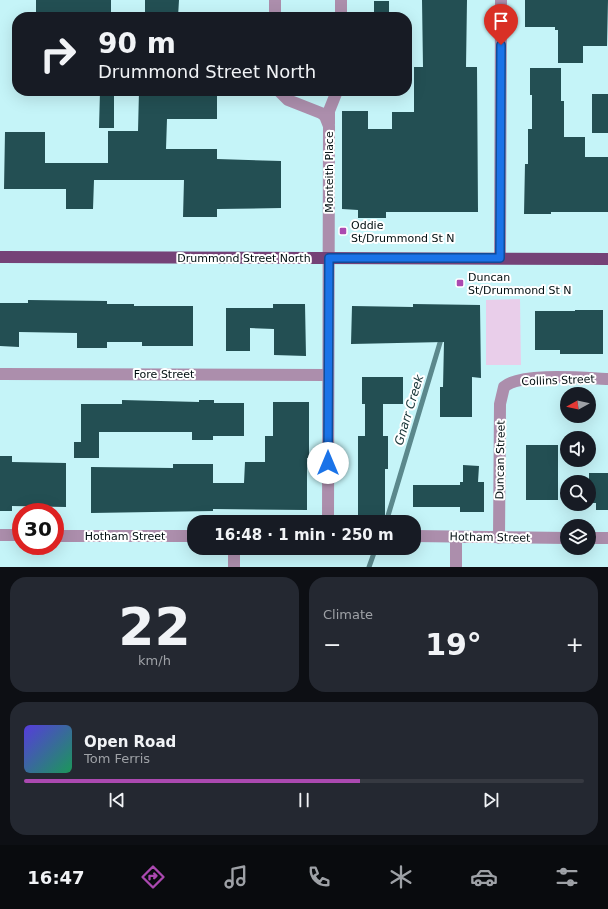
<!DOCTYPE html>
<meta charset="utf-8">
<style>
:root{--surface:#171b24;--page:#242831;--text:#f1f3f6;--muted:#9ea1a6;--line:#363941;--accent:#ab49b0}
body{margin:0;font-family:"DejaVu Sans",sans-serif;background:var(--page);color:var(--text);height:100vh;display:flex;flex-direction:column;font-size:15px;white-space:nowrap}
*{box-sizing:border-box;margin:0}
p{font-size:13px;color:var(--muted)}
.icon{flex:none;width:22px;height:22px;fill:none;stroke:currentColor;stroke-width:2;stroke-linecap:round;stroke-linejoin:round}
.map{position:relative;height:567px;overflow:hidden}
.side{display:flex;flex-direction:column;gap:10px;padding:10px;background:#0d0f14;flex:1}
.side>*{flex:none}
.hud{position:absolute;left:12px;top:12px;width:400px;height:84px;border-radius:16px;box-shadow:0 4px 16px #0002;background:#171b24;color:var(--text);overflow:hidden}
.needle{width:26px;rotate:262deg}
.controls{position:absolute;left:560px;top:387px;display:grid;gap:8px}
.controls a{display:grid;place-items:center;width:36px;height:36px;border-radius:50%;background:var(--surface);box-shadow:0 4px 16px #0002;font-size:20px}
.speed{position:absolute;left:12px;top:503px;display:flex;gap:8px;font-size:20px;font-weight:700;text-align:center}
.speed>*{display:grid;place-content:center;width:52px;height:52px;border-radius:50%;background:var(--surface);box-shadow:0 4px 16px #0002;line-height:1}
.speed .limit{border:6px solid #d22;background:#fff;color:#111}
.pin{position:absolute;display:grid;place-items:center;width:34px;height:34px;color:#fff;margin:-41px -17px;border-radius:50% 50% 50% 0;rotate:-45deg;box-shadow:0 0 4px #0007}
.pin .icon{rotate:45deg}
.me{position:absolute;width:44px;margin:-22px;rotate:0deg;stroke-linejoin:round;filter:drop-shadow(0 0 3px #0008)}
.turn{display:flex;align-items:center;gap:14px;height:84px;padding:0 20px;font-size:18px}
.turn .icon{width:52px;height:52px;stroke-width:2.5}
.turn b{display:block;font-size:28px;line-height:34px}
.big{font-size:30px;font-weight:600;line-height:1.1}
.side .tile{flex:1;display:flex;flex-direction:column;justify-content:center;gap:6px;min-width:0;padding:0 14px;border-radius:16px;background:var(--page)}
.side .dial{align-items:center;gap:0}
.dial b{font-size:52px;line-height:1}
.song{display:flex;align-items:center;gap:12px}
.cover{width:48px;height:48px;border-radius:6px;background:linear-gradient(135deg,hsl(250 70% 55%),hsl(150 70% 35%))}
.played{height:4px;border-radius:2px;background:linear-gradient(90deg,var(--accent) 60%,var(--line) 60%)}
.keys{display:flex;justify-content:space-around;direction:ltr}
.heat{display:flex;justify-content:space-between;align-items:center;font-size:22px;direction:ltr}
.side .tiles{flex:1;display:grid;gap:10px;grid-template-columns:1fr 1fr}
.tile:last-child{grid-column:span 2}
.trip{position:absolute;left:187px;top:515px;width:234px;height:40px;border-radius:16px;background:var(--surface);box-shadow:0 4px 16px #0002;font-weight:600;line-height:40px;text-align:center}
.tab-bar{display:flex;height:64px;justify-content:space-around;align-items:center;background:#090b0e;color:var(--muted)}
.tab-bar .icon{width:28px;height:28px}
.tab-bar .on{color:var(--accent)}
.tab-bar b{font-size:18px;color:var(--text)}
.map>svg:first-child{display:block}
</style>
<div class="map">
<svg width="608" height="567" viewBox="0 0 608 567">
<rect width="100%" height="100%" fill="#c5f4f8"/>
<path fill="#e9ceea" d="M520,299L521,365H486V300Z"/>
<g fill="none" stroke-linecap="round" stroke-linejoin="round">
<path stroke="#5b888c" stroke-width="5" d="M387,519L442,336
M369,567L374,553"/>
</g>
<path fill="#234f53" d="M36,0H111V16L36,17Z
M145,0H179L178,17H145Z
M422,0H467L466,67H477L478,212H386V218H358V210L342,209V111H368V129H392V112H414V67H423Z
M525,0H608L607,46H583V63H558V30H555V27H525Z
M374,1H389V17H374Z
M530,68H561V101H564V137H585V157H608V212H551V214H524L525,164H528V129H532V95H530Z
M100,91H114V128H99Z
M139,91H152V93L217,94V119H167L166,149H217V159L281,161V208L217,209V217H183L184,180H94L93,209H66V189H4L5,132H45V163H108V131H138Z
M592,94H608V133H592Z
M28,300L107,301V304H134V306H193V346H142V342H107V348H77V333L19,332V347L0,346V303H28Z
M273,304H305L306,356L274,355V329L250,328V351H226V308H273Z
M413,304L480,305L481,378L472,377V417H440V387H443L444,342L351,344L352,306L413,307Z
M575,310H603V354H560V350H535V311H575Z
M362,377H403V404H383V436H388V469H385V515H358V436H365V404H362Z
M122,400L199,402V400H214V403H244V436H213V440H192V432H99V458H74V442H81V404H122Z
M273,402H309V458H307V510L213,509V511L91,513V467L173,468V464H213V483H244L245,462H265V436H273Z
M526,445H558V500H526Z
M0,456H12V462L66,463V507L12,506V511H0Z
M463,465L479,466L478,482H484V512H460V507H413V485H460V482H463Z
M589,473H608V510H596V503H589Z"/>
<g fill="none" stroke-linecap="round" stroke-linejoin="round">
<path stroke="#ac8eac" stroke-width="12" d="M275,0V17
M341,0V17
M279,91L288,100L321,113L325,116L329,126L328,522
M329,124V111L337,91
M500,258L501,0
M0,374L328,375
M0,535H21
M55,536H194
M414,536L567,538
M456,537V567
M499,538L500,404L504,387C520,372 585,378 608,379
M589,538H608
M234,567V548"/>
<path stroke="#754277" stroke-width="12" d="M0,257L608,259"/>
</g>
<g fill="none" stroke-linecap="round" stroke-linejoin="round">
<defs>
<path id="route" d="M328,463L329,258H500L501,45"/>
</defs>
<use href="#route" stroke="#114b97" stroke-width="10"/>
<use href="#route" stroke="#1a73e8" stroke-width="7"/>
</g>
<g fill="#ab49b0" stroke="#fff" stroke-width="1.5">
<rect x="339" y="227" width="8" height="8" rx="2"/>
<rect x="456" y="279" width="8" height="8" rx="2"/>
</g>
<g text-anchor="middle" stroke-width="4" stroke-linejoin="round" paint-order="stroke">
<g font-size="11" fill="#010e10" stroke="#fff">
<text transform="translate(329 172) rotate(-90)" y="4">Monteith Place</text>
<text x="244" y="262">Drummond Street North</text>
<text x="164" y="378">Fore Street</text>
<text transform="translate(558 380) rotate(-2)" y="4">Collins Street</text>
<text transform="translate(500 460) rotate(-89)" y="4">Duncan Street</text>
<text x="125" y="540">Hotham Street</text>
<text transform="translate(490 537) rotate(1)" y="4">Hotham Street</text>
</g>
<g font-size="11" fill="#010e10" stroke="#fff" text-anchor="start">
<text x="351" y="229">Oddie<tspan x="351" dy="13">St/Drummond St N</tspan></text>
<text x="468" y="281">Duncan<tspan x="468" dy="13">St/Drummond St N</tspan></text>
</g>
<g font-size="12" font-style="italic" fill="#143234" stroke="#fff">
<text transform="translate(409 410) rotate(-73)" y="4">Gnarr Creek</text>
</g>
</g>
</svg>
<div class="controls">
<a><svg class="needle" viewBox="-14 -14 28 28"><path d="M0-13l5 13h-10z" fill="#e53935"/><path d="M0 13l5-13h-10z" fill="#9ea1a6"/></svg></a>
<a><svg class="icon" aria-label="sound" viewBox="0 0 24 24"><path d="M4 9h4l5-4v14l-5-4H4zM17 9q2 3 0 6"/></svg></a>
<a><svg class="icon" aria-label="search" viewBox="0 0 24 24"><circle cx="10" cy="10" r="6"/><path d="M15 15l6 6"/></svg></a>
<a><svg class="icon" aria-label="layers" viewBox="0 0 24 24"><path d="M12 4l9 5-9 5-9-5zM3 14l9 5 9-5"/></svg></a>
</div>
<div class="speed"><div class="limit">30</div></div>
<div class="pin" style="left:501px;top:45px;background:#d93025"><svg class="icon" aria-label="arrive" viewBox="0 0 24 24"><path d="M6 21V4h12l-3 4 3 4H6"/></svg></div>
<svg class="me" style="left:328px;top:463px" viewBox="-20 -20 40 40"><circle r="19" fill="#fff"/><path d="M0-13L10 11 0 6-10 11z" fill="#1a73e8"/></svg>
<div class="trip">16:48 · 1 min · 250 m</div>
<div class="hud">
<div class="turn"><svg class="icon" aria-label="right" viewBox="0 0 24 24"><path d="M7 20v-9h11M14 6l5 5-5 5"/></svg><div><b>90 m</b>Drummond Street North</div></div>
</div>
</div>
<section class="side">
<div class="tiles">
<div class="tile dial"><b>22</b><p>km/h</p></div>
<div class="tile"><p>Climate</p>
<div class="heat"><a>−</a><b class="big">19°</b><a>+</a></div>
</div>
<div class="tile">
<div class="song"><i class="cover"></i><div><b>Open Road</b><p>Tom Ferris</p></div></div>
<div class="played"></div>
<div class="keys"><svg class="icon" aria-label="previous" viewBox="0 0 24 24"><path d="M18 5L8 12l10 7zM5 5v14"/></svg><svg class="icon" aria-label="pause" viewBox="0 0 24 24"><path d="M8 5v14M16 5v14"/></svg><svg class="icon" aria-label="next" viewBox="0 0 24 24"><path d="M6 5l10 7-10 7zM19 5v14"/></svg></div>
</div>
</div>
</section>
<nav class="tab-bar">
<b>16:47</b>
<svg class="icon on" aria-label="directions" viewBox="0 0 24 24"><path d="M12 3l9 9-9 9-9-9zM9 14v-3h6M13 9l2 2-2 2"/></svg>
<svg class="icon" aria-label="music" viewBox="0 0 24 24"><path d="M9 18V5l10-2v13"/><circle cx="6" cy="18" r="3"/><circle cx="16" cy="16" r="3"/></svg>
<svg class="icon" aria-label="phone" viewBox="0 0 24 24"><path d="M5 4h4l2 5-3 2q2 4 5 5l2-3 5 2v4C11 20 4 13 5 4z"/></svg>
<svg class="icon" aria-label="climate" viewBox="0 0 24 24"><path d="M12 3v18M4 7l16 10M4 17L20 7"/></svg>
<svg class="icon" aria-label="car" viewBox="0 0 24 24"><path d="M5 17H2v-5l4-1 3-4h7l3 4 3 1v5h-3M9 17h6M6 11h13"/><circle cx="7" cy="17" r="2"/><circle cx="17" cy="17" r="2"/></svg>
<svg class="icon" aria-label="filters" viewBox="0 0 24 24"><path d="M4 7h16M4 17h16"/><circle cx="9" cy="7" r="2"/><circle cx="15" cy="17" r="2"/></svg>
</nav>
